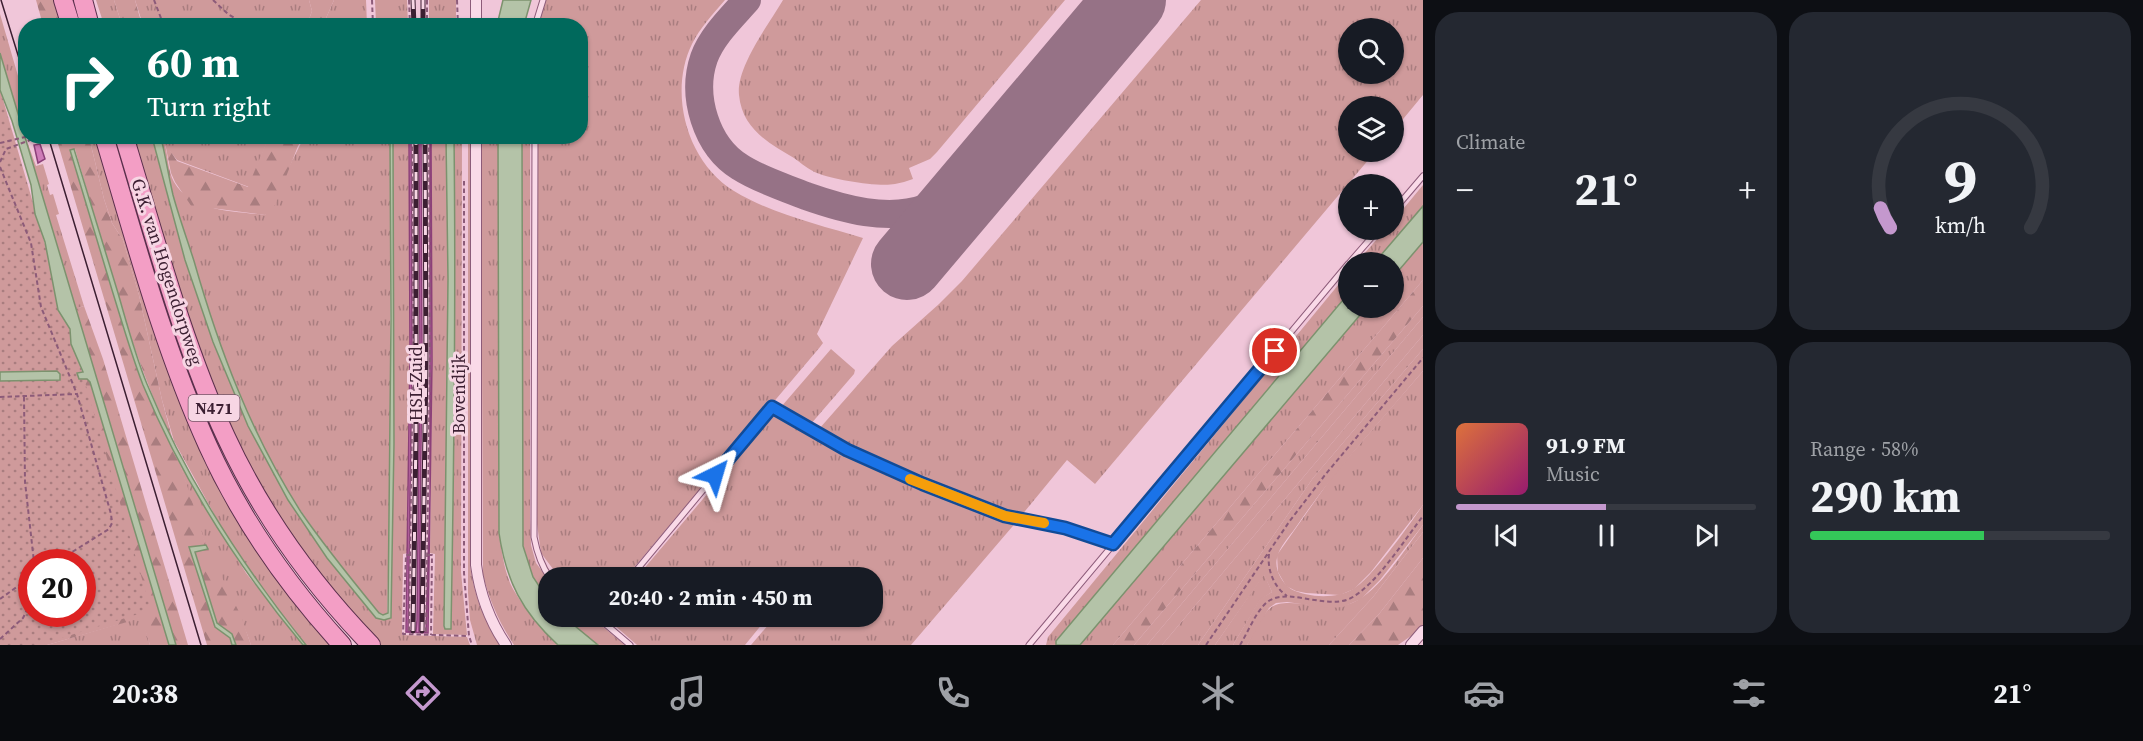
<!DOCTYPE html>
<meta charset="utf-8">
<style>
:root{--surface:#171b24;--page:#242831;--text:#f1f3f6;--muted:#9ea1a6;--line:#363941;--accent:#c498ce}
body{margin:0;font-family:"Source Serif 4",serif;background:var(--page);color:var(--text);height:100vh;display:flex;flex-direction:column;font-size:22px;white-space:nowrap}
*{box-sizing:border-box;margin:0}
p{font-size:20px;color:var(--muted)}
.icon{flex:none;width:33px;height:33px;fill:none;stroke:currentColor;stroke-width:2;stroke-linecap:round;stroke-linejoin:round}
.map{position:relative;flex:1;overflow:hidden}
.sheet{display:flex;flex-direction:column;gap:12px;padding:12px;background:#0d0f14;width:720px}
.sheet>*{flex:none}
.guide{position:absolute;left:18px;top:18px;width:570px;height:126px;border-radius:24px;box-shadow:0 2px 4px #0004;background:#00695c;color:#fff;overflow:hidden}
.buttons{position:absolute;left:1338px;top:18px;display:grid;gap:12px}
.buttons a{display:grid;place-items:center;width:66px;height:66px;border-radius:50%;background:var(--surface);box-shadow:0 2px 4px #0004;font-size:30px}
.speed{position:absolute;left:18px;top:549px;display:flex;gap:12px;font-size:30px;font-weight:700;text-align:center}
.speed>*{display:grid;place-content:center;width:78px;height:78px;border-radius:50%;background:var(--surface);box-shadow:0 2px 4px #0004;line-height:1}
.speed .limit{border:9px solid #d22;background:#fff;color:#111}
.pin{position:absolute;display:grid;place-items:center;width:51px;height:51px;color:#fff;margin:-26px;border:3px solid #fff;border-radius:50%;box-shadow:0 2px 6px #0007}
.me{position:absolute;width:66px;margin:-33px;rotate:40deg;stroke-linejoin:round;filter:drop-shadow(0 0 4px #0008)}
.turn{display:flex;align-items:center;gap:21px;height:126px;padding:0 30px;font-size:27px}
.turn .icon{width:78px;height:78px;stroke-width:2.5}
.turn b{display:block;font-size:42px;line-height:51px}
.big{font-size:45px;font-weight:700;line-height:1.1}
.sheet .tile{flex:1;display:flex;flex-direction:column;justify-content:center;gap:9px;min-width:0;padding:0 21px;border-radius:24px;background:var(--page)}
.sheet .dial{align-items:center;gap:0}
.dial svg{height:156px;overflow:visible;fill:none;stroke:var(--line);stroke-width:7;stroke-linecap:round;text-anchor:middle}
.dial text{fill:var(--text);stroke:none}
.song{display:flex;align-items:center;gap:18px}
.cover{width:72px;height:72px;border-radius:9px;background:linear-gradient(135deg,hsl(20 70% 55%),hsl(320 70% 35%))}
.played{height:6px;border-radius:3px;background:linear-gradient(90deg,var(--accent) 50%,var(--line) 50%)}
.keys{display:flex;justify-content:space-around;direction:ltr}
.heat{display:flex;justify-content:space-between;align-items:center;font-size:33px;direction:ltr}
.charge{height:9px;border-radius:4px;background:linear-gradient(90deg,#34c759 58%,var(--line) 0)}
.sheet .tiles{flex:1;display:grid;gap:12px;grid-template-columns:repeat(2,1fr)}
.trip{position:absolute;left:538px;top:567px;width:345px;height:60px;border-radius:24px;background:var(--surface);box-shadow:0 2px 4px #0004;font-weight:700;line-height:60px;text-align:center}
.menu{display:flex;height:96px;justify-content:space-around;align-items:center;background:#090b0e;color:var(--muted)}
.menu .icon{width:42px;height:42px}
.menu .selected{color:var(--accent)}
.menu b{font-size:27px;color:var(--text)}
main{display:flex;flex:1;min-height:0}
.map>svg:first-child{display:block}
</style>
<main>
<div class="map">
<svg width="1423" height="645" viewBox="0 0 1423 645">
<defs>
<pattern id="grass-tufts" width="24" height="20" patternUnits="userSpaceOnUse" patternTransform="scale(1.5)"><rect width="24" height="20" fill="#cf9a9b"/><path d="M3 7l-1-3M5 7V3M7 7l1-3M15 17l-1-3M17 17v-4M19 17l1-3" fill="none" stroke="#a97d7f"/></pattern>
<pattern id="forest-firs" width="22" height="20" patternUnits="userSpaceOnUse" patternTransform="scale(1.5)"><rect width="22" height="20" fill="#cf9a9b"/><path d="M5 1l3.5 6h-7zM16 11l3.5 6h-7z" fill="#a97d7f"/></pattern>
<pattern id="park-dots" width="8" height="8" patternUnits="userSpaceOnUse" patternTransform="scale(1.5)"><rect width="8" height="8" fill="#cf9a9b"/><path d="M2 2h.1M6 6h.1" fill="none" stroke="#a97d7f" stroke-width="1.8" stroke-linecap="round"/></pattern>
</defs>
<rect width="100%" height="100%" fill="#f0c6d9"/>
<path fill="url(#grass-tufts)" fill-rule="evenodd" d="M96,0H114L122,25H104Z
M135,0H309L312,11L307,25H143Z
M334,0H366L367,25H323Z
M375,0H407L408,23L376,24Z
M429,0H456V22L429,23Z
M546,0H725C713,14 700,28 692,44C668,93 687,162 734,191C772,214 820,225 863,238L817,334L823,343L820,347L626,577H559L541,553L537,524L538,137L580,136V26L539,25L541,11Z
M783,0H1065L937,152L930,159L909,168L913,179C907,181 901,183 895,184C878,187 834,180 817,173C809,170 801,163 794,158C768,143 742,128 739,95C736,67 769,24 783,0Z
M1201,0H1423V95L1394,130V106H1348V152H1375L1095,484L1067,460L1021,516L1005,513L879,462L838,442L819,429L892,346L939,304L962,281ZM1348,28H1394V74H1348Z
M0,14L25,100V130H22L0,53Z
M89,137H97L183,401L332,645H306L276,607L229,541L174,441L162,400L139,295L123,240L112,223L104,199Z
M130,137H152L185,260L213,342L248,426L288,500L327,558L376,617L391,619L394,443L393,137H409L410,352L408,553L403,554L402,635L467,637L470,645H378L330,592L258,487L203,369Z
M160,137H269L249,187L177,160L165,145C168,157 168,171 174,182C191,212 234,211 265,215L304,137H390V501L387,615L379,613C352,580 325,547 301,511C259,448 229,377 206,304C195,268 182,231 173,195C168,176 167,155 160,137Z
M431,137H462L461,572L467,635L433,634L435,554L430,553L432,362Z
M468,137H470V565C474,594 483,620 500,645H477L470,620L468,593Z
M481,137H498L499,533C502,552 504,572 513,589C525,609 541,630 558,645H514C499,622 490,602 483,575Z
M522,137H530V518L531,545L536,563L549,580V601L533,577L523,546Z
M28,144L36,166L43,164L49,184L47,185L50,195L53,194L59,214L56,215L84,306L75,309L26,145Z
M1423,185V206L1375,262H1357L1385,230H1394V220Z
M1423,242V280L1113,645H1080L1366,308H1394V276Z
M1348,273V294L1056,641V645H1046L1048,637Z
M1423,306V317L1147,645H1134Z
M1423,335V349L1313,478L1198,645H1162Z
M831,349L855,370L854,374L810,425L781,407Z
M1423,371V505L1371,572L1354,589L1340,595L1306,593L1296,591L1286,586L1278,572L1277,555L1334,474Z
M775,414L857,459L995,516L1012,522L1018,520L911,645H751L775,617L873,616V578H636Z
M178,457L202,501L246,573L303,645H251C241,615 227,592 214,564C198,530 189,493 178,457Z
M1423,525V532L1373,597L1329,645H1247C1253,633 1259,620 1268,610C1283,593 1327,614 1352,603C1380,591 1405,549 1423,525Z
M1264,574L1272,592L1260,600L1233,645H1215Z
M142,617L150,645H47Z
M564,617H591L625,645H598Z
M605,617H768L745,645H637Z"/>
<path fill="url(#forest-firs)" d="M36,0H56L64,25H43Z
M114,0H135L142,25H122Z
M309,0H334L323,25H307L312,11Z
M269,136L304,137L298,146L275,205L265,215L211,208L196,213L175,182L171,173L165,143L177,161L248,187Z
M56,137H89L104,199L112,223L123,240L139,295L162,400L173,441C128,349 104,247 75,149L70,150L129,345L143,385L178,457L206,545L190,548L215,626L230,638L232,645H207Z
M1423,280V306L1134,645H1113Z
M84,306L103,359L188,645H176L75,309Z
M83,372L90,382L169,645H150L141,618L47,645H0L32,614H82V562L0,381Z
M208,549L241,616L251,645H236L232,634L217,623L195,551Z
M1423,558V626L1421,629L1398,645H1349L1379,614Z"/>
<path fill="url(#park-dots)" fill-rule="evenodd" d="M0,89L151,610L39,645H0ZM32,562H82V614H32Z"/>
<path fill="#cf9a9b" d="M1423,317V335L1162,645H1147Z
M1423,349V371C1380,422 1334,471 1296,527C1290,536 1279,547 1277,558C1274,569 1282,583 1291,589C1308,598 1337,599 1353,589C1372,578 1410,524 1423,505V525L1380,580L1361,599L1343,607L1330,608L1287,602L1276,603L1269,608L1247,645H1233L1260,599L1272,592L1264,575L1215,645H1198L1313,478Z
M1423,532V558L1379,614L1349,645H1329L1373,597Z"/>
<path fill="#b4c3a8" stroke="#7c926e" stroke-width="1.5" d="M503,0H531L524,25H497Z
M0,53L176,645H169L90,382L87,379H79L77,373L83,372L71,344L70,329L58,310L45,242L35,214L31,185L12,121L0,90Z
M454,136C456,301 454,465 451,629H445L444,626L448,279L446,137Z
M152,137H160L162,142C166,159 169,178 173,195C179,217 187,239 194,261C219,349 251,434 301,512C325,547 352,580 379,613L383,615L388,613L391,319L390,137H393L394,443L391,618L384,620L376,618L327,558L288,500L248,426L213,342L185,260Z
M498,137H522L523,546L533,577L549,601V616L564,617L598,645H558C522,612 506,581 499,533Z
M74,149C89,197 103,245 118,293C127,324 135,355 147,384C186,479 242,565 306,645H303C238,567 182,479 143,385C131,354 122,322 112,290C98,243 84,196 70,150Z
M1423,206V242L1394,276V262H1375Z
M1348,294V308H1366L1080,645H1056V641Z
M57,371L60,374V380L0,381V372Z
M206,545L208,549L195,552L217,623L232,634L236,645H232L230,638L215,627L189,547Z"/>
<g fill="none" stroke-linecap="round" stroke-linejoin="round">
<path stroke="#967286" stroke-width="28" d="M747,0C732,17 712,36 704,58C691,96 706,146 740,167C760,180 784,187 806,196C843,209 888,222 926,208C952,199 973,180 993,163"/>
<path stroke="#967286" stroke-width="72" d="M907,264L1130,0"/>
</g>
<path fill="#cf7bb8" stroke="#8c4079" stroke-width="1.5" d="M409,136H411L412,352L408,631H416L417,620L420,362L419,136H421L422,352L419,631L426,632L430,496V136H431L432,362L428,633L406,632L410,352Z
M40,144L45,159L38,163L34,145Z"/>
<g fill="none" stroke-linecap="round" stroke-linejoin="round">
<defs>
<path id="service" d="M535,26L543,0
M535,136L534,537C537,553 541,565 550,578
M1394,210L1423,176
M1350,262L1378,230
M630,578L772,407L847,450L923,484L1005,516L1065,528L1113,544
M596,616L630,645
M1029,645L1348,264"/>
<path id="minor" d="M476,26V0
M476,136V565C480,595 489,620 506,645
M1411,645L1423,631"/>
<path id="primary" d="M63,0L71,26
M83,0L90,26
M104,136C135,240 163,347 208,446C241,519 288,586 342,645
M124,136C155,237 182,342 226,437C262,515 312,584 371,645"/>
</defs>
<use href="#service" stroke="#8c5b79" stroke-width="7"/>
<use href="#minor" stroke="#8c5b79" stroke-width="12"/>
<use href="#primary" stroke="#5a2f4c" stroke-width="20"/>
<path stroke="#8c5b79" stroke-width="2" stroke-dasharray="4.5 3" stroke-linecap="butt" d="M154,0L164,26
M213,0L228,14L248,26
M372,0L373,26
M409,0L410,26
M427,0V26
M457,0L458,26
M0,143L29,136
M0,162L6,149L33,139V136
M0,167L31,243L41,307L77,394L111,514L112,523L109,529L56,562
M464,181V573L469,636L472,645
M0,397L77,394
M24,397L25,482L34,562
M1269,554C1267,570 1274,587 1287,596
M411,555H406L403,634L469,636
M428,555H432L431,635
M0,599L32,576
M409,631L413,352L412,136
M426,632L430,362L429,136
M0,639L23,618L32,600
M1206,645L1289,522L1325,475L1423,358
M1240,645C1248,632 1254,616 1264,605C1283,584 1323,610 1349,599C1375,587 1405,539 1423,516"/>
<use href="#service" stroke="#fadae8" stroke-width="5"/>
<use href="#minor" stroke="#fadae8" stroke-width="10"/>
<use href="#primary" stroke="#f39ec5" stroke-width="18"/>
<path stroke="#3c1f32" stroke-width="1.5" d="M1,0L26,81
M48,136L201,645"/>
<defs>
<path id="rail" d="M413,0L414,26
M423,0V26
M413,631L416,435V136
M422,631L426,362L425,136"/>
</defs>
<use href="#rail" stroke="#3c1f32" stroke-width="5"/>
<use href="#rail" stroke="#f7d6e4" stroke-width="3" stroke-dasharray="9" stroke-linecap="butt"/>
</g>
<g fill="none" stroke-linecap="round" stroke-linejoin="round">
<defs>
<path id="route" d="M715,475L772,407L847,450L923,484L1005,516L1065,528L1113,544L1275,351"/>
</defs>
<use href="#route" stroke="#114b97" stroke-width="15"/>
<use href="#route" stroke="#1a73e8" stroke-width="10"/>
<path stroke="#f59e0b" stroke-width="10" d="M910,479L1005,516L1044,523"/>
</g>
<g text-anchor="middle" stroke-width="6" stroke-linejoin="round" paint-order="stroke">
<rect fill="#f7d6e4" stroke="#745667" stroke-width="1.5" x="188.5" y="395" width="51" height="26" rx="4.5"/>
<g font-size="16" font-weight="bold" fill="#3c1f32">
<text x="214" y="414">N471</text>
</g>
<g font-size="18" fill="#3c1f32" stroke="#f7d6e4">
<text transform="translate(167 272) rotate(72)" y="6">G.K. van Hogendorpweg</text>
<text transform="translate(416 384) rotate(-90)" y="6">HSL-Zuid</text>
<text transform="translate(459 394) rotate(-90)" y="6">Bovendijk</text>
</g>
</g>
</svg>
<div class="buttons">
<a><svg class="icon" aria-label="search" viewBox="0 0 24 24"><circle cx="10" cy="10" r="6"/><path d="M15 15l6 6"/></svg></a>
<a><svg class="icon" aria-label="layers" viewBox="0 0 24 24"><path d="M12 4l9 5-9 5-9-5zM3 14l9 5 9-5"/></svg></a>
<a>+</a>
<a>−</a>
</div>
<div class="speed"><div class="limit">20</div></div>
<div class="pin" style="left:1275px;top:351px;background:#d93025"><svg class="icon" aria-label="arrive" viewBox="0 0 24 24"><path d="M6 21V4h12l-3 4 3 4H6"/></svg></div>
<svg class="me" style="left:715px;top:475px" viewBox="-20 -20 40 40"><path d="M0-17L14 15 0 8-14 15z" fill="#1a73e8" stroke="#fff" stroke-width="4"/></svg>
<div class="trip">20:40 · 2 min · 450 m</div>
<div class="guide">
<div class="turn"><svg class="icon" aria-label="right" viewBox="0 0 24 24"><path d="M7 20v-9h11M14 6l5 5-5 5"/></svg><div><b>60 m</b>Turn right</div></div>
</div>
</div>
<section class="sheet">
<div class="tiles">
<div class="tile"><p>Climate</p>
<div class="heat"><a>−</a><b class="big">21°</b><a>+</a></div>
</div>
<div class="tile dial"><svg viewBox="0 0 100 80">
<path d="M14 69A42 42 0 1 1 86 69"/>
<path d="M14 69A42 42 0 0 1 9 59" stroke="#c498ce"/>
<text x="50" y="56" font-size="32" font-weight="700">9</text>
<text x="50" y="72" font-size="11">km/h</text>
</svg></div>
<div class="tile">
<div class="song"><i class="cover"></i><div><b>91.9 FM</b><p>Music</p></div></div>
<div class="played"></div>
<div class="keys"><svg class="icon" aria-label="previous" viewBox="0 0 24 24"><path d="M18 5L8 12l10 7zM5 5v14"/></svg><svg class="icon" aria-label="pause" viewBox="0 0 24 24"><path d="M8 5v14M16 5v14"/></svg><svg class="icon" aria-label="next" viewBox="0 0 24 24"><path d="M6 5l10 7-10 7zM19 5v14"/></svg></div>
</div>
<div class="tile"><p>Range · 58%</p><b class="big">290 km</b><div class="charge"></div></div>
</div>
</section>
</main>
<nav class="menu">
<b>20:38</b>
<svg class="icon selected" aria-label="directions" viewBox="0 0 24 24"><path d="M12 3l9 9-9 9-9-9zM9 14v-3h6M13 9l2 2-2 2"/></svg>
<svg class="icon" aria-label="music" viewBox="0 0 24 24"><path d="M9 18V5l10-2v13"/><circle cx="6" cy="18" r="3"/><circle cx="16" cy="16" r="3"/></svg>
<svg class="icon" aria-label="phone" viewBox="0 0 24 24"><path d="M5 4h4l2 5-3 2q2 4 5 5l2-3 5 2v4C11 20 4 13 5 4z"/></svg>
<svg class="icon" aria-label="climate" viewBox="0 0 24 24"><path d="M12 3v18M4 7l16 10M4 17L20 7"/></svg>
<svg class="icon" aria-label="car" viewBox="0 0 24 24"><path d="M5 17H2v-5l4-1 3-4h7l3 4 3 1v5h-3M9 17h6M6 11h13"/><circle cx="7" cy="17" r="2"/><circle cx="17" cy="17" r="2"/></svg>
<svg class="icon" aria-label="filters" viewBox="0 0 24 24"><path d="M4 7h16M4 17h16"/><circle cx="9" cy="7" r="2"/><circle cx="15" cy="17" r="2"/></svg>
<b>21°</b>
</nav>
